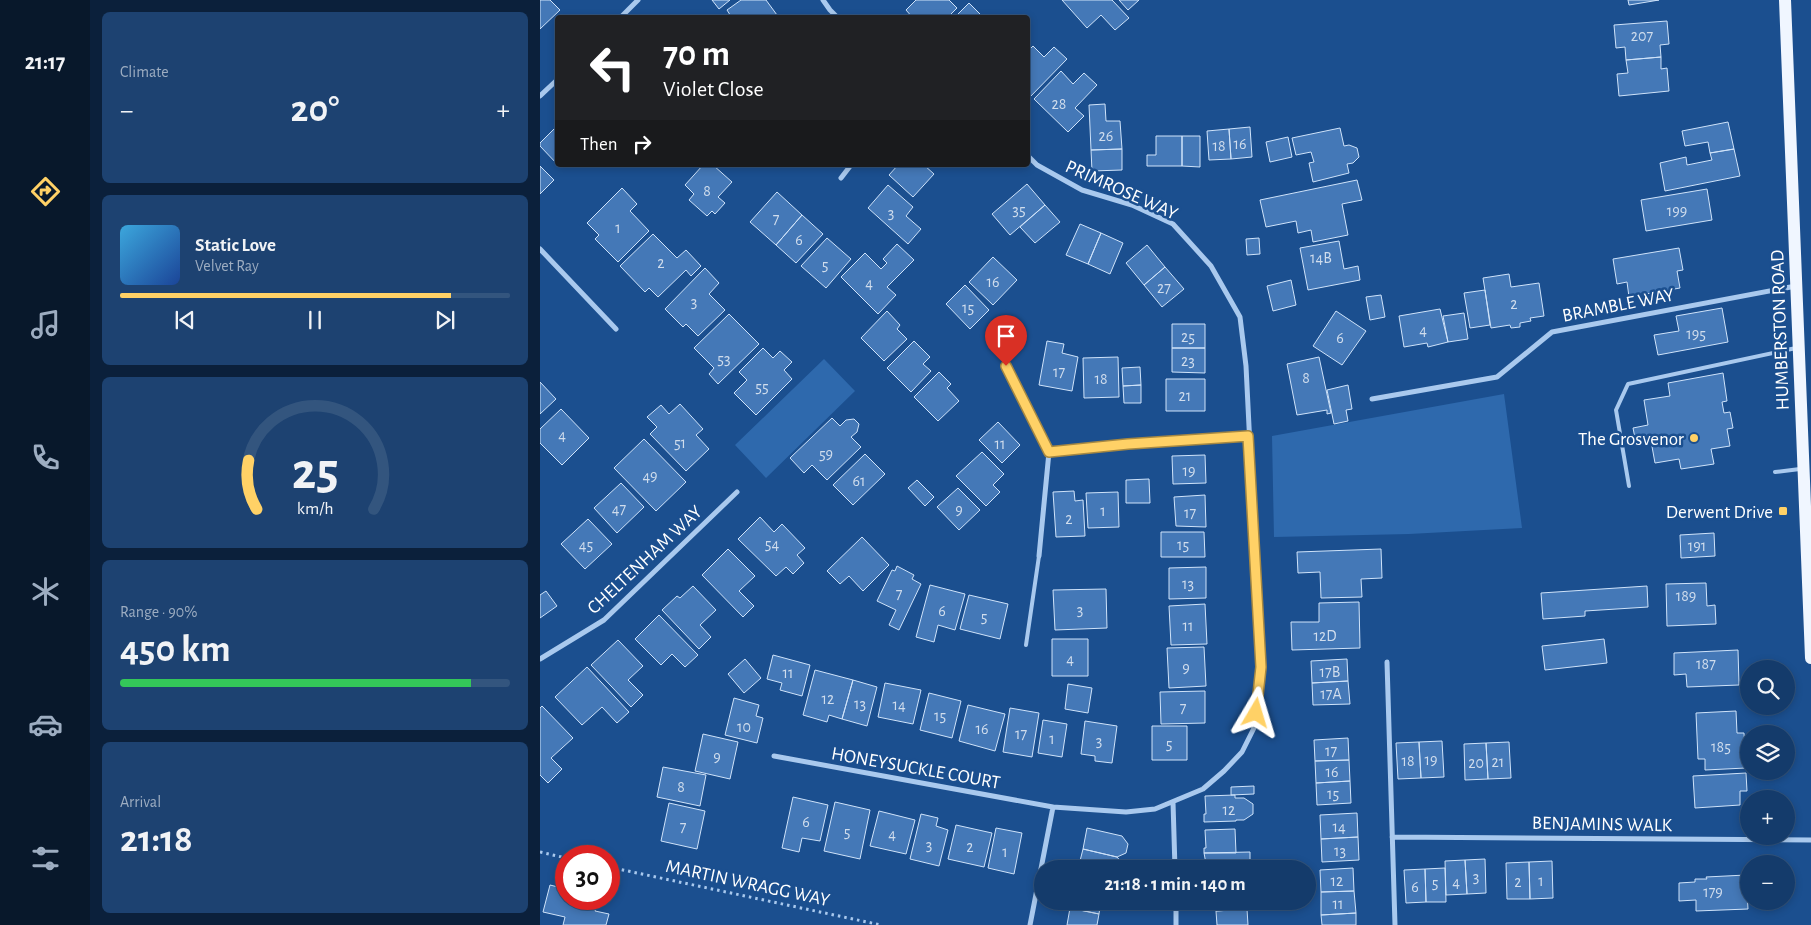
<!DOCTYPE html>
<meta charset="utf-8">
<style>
:root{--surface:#143b6b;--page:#1d4271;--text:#f1f3f6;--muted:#9dadc1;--line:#33557e;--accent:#ffd166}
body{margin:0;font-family:"Alegreya Sans",sans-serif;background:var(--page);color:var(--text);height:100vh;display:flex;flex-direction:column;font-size:19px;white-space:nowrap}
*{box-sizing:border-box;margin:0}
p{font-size:16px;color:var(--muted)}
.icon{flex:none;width:28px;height:28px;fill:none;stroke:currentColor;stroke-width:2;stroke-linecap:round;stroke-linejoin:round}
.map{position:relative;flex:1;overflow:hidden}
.panel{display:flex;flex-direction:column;gap:12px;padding:12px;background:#0b203b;width:450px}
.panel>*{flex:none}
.guide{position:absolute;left:15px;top:15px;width:475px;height:152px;border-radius:5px;box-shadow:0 2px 8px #0003,0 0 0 1px var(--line);background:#202124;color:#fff;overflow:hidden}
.fabs{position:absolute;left:1200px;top:660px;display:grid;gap:10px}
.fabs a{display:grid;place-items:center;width:55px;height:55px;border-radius:50%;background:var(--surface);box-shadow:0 2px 8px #0003,0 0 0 1px var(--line);font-size:25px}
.speed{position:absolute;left:15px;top:845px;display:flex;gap:10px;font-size:25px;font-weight:700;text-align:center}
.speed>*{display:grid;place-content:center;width:65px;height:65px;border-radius:50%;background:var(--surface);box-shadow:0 2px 8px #0003,0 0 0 1px var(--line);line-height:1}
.speed .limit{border:8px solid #d22;background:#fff;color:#111}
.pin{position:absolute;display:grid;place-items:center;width:42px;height:42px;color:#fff;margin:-51px -21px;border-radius:50% 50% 50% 0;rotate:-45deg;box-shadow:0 0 5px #0007}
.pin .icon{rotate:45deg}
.me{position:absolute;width:55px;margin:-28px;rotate:7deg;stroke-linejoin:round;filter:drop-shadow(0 0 4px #0008)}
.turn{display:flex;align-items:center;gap:18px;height:105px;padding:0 25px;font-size:22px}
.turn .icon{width:65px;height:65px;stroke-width:2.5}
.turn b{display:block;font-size:35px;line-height:42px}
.then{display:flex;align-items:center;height:48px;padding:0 25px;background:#0003;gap:10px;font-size:19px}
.big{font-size:38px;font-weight:600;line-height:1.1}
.panel .widget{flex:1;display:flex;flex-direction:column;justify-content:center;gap:8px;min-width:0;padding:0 18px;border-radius:8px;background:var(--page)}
.panel .dial{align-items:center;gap:0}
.dial svg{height:130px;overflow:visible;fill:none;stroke:var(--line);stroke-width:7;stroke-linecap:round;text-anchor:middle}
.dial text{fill:var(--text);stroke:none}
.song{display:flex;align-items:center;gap:15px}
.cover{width:60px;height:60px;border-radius:8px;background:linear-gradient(135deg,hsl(200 70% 55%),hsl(220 70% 35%))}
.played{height:5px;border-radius:2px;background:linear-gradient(90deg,var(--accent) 85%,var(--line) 85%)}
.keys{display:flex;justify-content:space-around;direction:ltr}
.heat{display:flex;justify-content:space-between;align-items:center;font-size:28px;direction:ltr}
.charge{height:8px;border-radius:4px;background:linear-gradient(90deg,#34c759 90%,var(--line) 0)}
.trip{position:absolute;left:494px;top:860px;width:282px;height:50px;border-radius:25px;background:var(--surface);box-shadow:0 2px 8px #0003,0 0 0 1px var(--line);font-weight:600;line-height:50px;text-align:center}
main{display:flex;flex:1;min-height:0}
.dock{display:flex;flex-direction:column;width:90px;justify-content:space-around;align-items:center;background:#08182b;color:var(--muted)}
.dock .icon{width:35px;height:35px}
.dock .on{color:var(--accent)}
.dock b{font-size:22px;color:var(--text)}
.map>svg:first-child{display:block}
</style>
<main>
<nav class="dock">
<b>21:17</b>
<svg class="icon on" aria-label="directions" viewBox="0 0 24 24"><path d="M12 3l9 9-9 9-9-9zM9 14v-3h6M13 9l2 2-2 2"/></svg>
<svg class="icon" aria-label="music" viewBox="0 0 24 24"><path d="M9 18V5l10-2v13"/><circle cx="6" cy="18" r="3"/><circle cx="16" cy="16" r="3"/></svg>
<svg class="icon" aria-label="phone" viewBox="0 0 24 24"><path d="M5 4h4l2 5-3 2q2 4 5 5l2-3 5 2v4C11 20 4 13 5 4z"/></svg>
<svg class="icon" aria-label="climate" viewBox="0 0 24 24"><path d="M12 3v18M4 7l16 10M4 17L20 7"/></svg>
<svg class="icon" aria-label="car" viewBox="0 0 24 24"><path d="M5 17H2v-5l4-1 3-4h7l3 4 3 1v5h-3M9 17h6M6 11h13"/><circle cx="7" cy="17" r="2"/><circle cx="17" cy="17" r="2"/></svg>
<svg class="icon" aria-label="filters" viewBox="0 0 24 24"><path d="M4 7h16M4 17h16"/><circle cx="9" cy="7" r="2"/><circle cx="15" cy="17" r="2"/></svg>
</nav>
<section class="panel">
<div class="widget"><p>Climate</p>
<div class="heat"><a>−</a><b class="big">20°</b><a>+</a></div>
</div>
<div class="widget">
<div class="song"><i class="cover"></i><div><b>Static Love</b><p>Velvet Ray</p></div></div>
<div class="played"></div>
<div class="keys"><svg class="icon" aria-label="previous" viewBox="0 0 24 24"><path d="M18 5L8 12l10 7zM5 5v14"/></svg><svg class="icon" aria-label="pause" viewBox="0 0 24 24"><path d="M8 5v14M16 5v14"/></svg><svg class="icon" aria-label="next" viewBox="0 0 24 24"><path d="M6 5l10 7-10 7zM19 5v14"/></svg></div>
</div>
<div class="widget dial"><svg viewBox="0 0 100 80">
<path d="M14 69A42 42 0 1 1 86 69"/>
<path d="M14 69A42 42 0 0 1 9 39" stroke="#ffd166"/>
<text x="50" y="56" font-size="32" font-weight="700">25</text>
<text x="50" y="72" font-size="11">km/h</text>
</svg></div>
<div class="widget"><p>Range · 90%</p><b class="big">450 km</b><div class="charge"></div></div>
<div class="widget"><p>Arrival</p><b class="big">21:18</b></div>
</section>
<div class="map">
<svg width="1271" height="925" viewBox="0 0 1271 925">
<rect width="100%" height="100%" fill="#1b4f8f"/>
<path fill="#2e69ad" d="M284,359L315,391L226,478L195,445Z
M964,394L982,528L869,534L734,537L732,436Z"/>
<path fill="#4478b7" stroke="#cfe3fa" d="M0,0H10L20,10L0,29Z
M172,0H190L179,9Z
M201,0H226L237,15L234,18H192L187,10Z
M376,0H409L417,8L407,18H373L366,10Z
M522,0H572L589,18L575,30L561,15L547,28Z
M579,0H599L588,10Z
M1088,0H1119L1089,5Z
M429,3L444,18H414Z
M1127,21L1129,44L1120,45L1121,57L1086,60L1085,47L1076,48L1074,25Z
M493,46L504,57L514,47L527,59L489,98L488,96V51Z
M1121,57V69L1127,68L1129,91L1079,96L1077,74L1088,73L1086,60Z
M521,71L533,84L544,73L557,85L535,108L544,116L528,132L494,99Z
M565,104L566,121H580L582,149L551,150L549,105Z
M1188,122L1194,149L1170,153L1168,142L1145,146L1142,131Z
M16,127L18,128V165L0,146V143Z
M710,127L712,157L691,159L689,129Z
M800,128L804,146L809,145L817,148L819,157L813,163L807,164L809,173L773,182L769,163L774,162L771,152L756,155L752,138Z
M689,129L691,159L669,160L667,131Z
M616,136H642V166H607V155H616Z
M642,136H660V167L642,166Z
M748,137L752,157L730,162L726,142Z
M582,149V170L552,171L551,150Z
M1194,149L1200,176L1125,191L1120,163L1146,157L1147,165L1172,160L1170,153Z
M163,165H173L192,182L178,197L185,203L175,214L172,211L167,216L149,200L154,194L145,185Z
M358,165H384L394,174L373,197L349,175Z
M0,166L14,180L0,194Z
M817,180L822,200L802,204L808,235L773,242L771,230L758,233L756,221L726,227L720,200Z
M487,184L505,205L470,235L452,214Z
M348,185L373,207L366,216L381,229L368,244L328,208Z
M82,188L97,204L90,211L109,231L78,262L55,239L59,235L47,223Z
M1167,189L1172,220L1106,231L1101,200Z
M237,192L262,215L236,245L210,222Z
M505,205L520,222L495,243L480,227Z
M262,215L283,234L256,263L236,245Z
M540,224L561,233L548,264L526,255Z
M561,233L583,243L570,274L548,264Z
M113,234L137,258L146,250L161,266L151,276L146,270L118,297L109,288L105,292L80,266Z
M287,238L311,259L286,288L261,266Z
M719,238L720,254L707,255L706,239Z
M799,241L804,269L818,266L820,280L768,290L760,248Z
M357,244L374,260L347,287L356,295L338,314L301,277L325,253L341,269L347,263L343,259Z
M607,245L625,267L604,285L586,263Z
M1139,248L1143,270L1137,271L1140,288L1089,297L1087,282L1077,284L1073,259Z
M453,257L477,280L453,305L429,282Z
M625,267L644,289L622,307L604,285Z
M165,268L179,283L169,294L185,310L158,336L146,324L143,327L125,309Z
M969,274L971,287L999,283L1004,316L990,318L991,321L980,323V327L971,328L970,325L951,328L943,278Z
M751,280L756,305L733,311L727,286Z
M425,285L449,310L430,329L406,304Z
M945,290L950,325L930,328L924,293Z
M841,295L845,317L830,320L826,297Z
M1182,308L1188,342L1118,355L1114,335L1139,331L1136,316Z
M900,309L908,342L888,347L887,343L864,347L859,316Z
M347,311L360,325L357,329L367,339L344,361L321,338Z
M796,311L826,331L802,365L773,346Z
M924,313L928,339L908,342L903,316Z
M189,314L219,344L178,384L169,374L174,368L154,348Z
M632,324H665V348H632Z
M374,341L390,357L383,364L391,371L371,392L347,368Z
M507,341L524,344L522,353L538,357L532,391L499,385Z
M223,348L233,358L240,351L252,362L244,370L252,379L216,415L194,393L207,380L199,372Z
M632,348H665V373L632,372Z
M578,357L579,397L544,398L543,358Z
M779,357L791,413L787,414V410L757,415L747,364Z
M600,367L601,385L583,386L582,368Z
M399,372L411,384L407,388L419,401L398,421L374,397Z
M1183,373L1187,401L1182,402L1184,413L1190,412L1193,428L1187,429L1190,446L1171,449L1174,464L1141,469L1139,459L1115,463L1111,441L1096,443L1093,428L1108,425L1104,400L1130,396L1128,383Z
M626,379H665V411H626Z
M0,382L16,399L0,414Z
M601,385V403H584L583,386Z
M808,385L812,409L806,410L808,421L794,424L787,390Z
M140,404L163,429L156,435L169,449L146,471L110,434L117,427L107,417L121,405L129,414Z
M21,409L49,438L22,465L0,443V429Z
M292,418L300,426L306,420L314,419L319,424L317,432L311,437L321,447L287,480L272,465L264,473L250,458Z
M458,422L480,445L462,463L439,440Z
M104,439L146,482L116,511L74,468Z
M442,452L464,474L453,485L460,492L446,506L416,476Z
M325,454L345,474L313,505L293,485Z
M665,455L666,483L633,484L632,456Z
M609,479L610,503H586V480Z
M377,480L394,497L385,506L368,488Z
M81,483L104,507L77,533L54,508Z
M418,488L440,510L419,530L397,507Z
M534,491L535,501L543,500L545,536L516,537L513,492Z
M578,492L579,527L548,528L546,493Z
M665,495L666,527L636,526L634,497Z
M220,517L234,532L242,524L265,548L257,555L264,563L253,574L246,567L236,576L198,539Z
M48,519L72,544L45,569L21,544Z
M621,532H664L665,557H621Z
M1174,533L1175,556L1141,558L1140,535Z
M322,537L349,565L323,591L309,576L300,584L287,571Z
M188,549L215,576L199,591L214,606L203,617L162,575Z
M841,549L842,578L821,579L822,597L781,598L780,572L758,573L757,552Z
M357,566L374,575L372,579L381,584L359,630L349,625L356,610L337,601L352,570L355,571Z
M666,567V598L629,599V568Z
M1166,583L1167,606L1175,605L1176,624L1127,626L1126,584Z
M390,585L425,594L415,630L398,625L394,642L376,637Z
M153,586L176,610L160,625L171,637L159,649L122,610L137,596L140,598Z
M1107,586L1108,607L1045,611V616L1003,619L1001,593Z
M566,589L567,628L515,630L513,590Z
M6,591L17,606L0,618V595Z
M429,595L468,604L460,639L420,629Z
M819,602L820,648L752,650L751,622H779V603Z
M665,604L667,644L631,645L629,606Z
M119,615L158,655L145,667L132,654L121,665L95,639Z
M512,639H548V676H512Z
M1064,639L1067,663L1005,670L1002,646Z
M78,640L103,666L88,680L103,695L91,707L51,665Z
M664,647L666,686L629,688L627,648Z
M1198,650L1199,685L1147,687L1146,674L1134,675V653Z
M233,655L270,665L262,696L240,690L242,683L227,679Z
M205,659L221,678L204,693L188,674Z
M807,659L808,681L772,683L771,661Z
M47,667L89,712L77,723L62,707L42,725L15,697Z
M275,670L313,680L302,719L289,715L287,722L263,715Z
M313,680L337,687L327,726L302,719Z
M808,681L810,704L773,705L772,683Z
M345,683L381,690L373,724L338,717Z
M528,684L552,688L548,713L525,709Z
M665,691V723L621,724L620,692Z
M389,693L421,701L412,738L380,730Z
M194,698L219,705L216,716L223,718L217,743L185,735Z
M428,705L465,714L455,751L419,741Z
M2,706L33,738L11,758L22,769L8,783L0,775V708Z
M470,708L499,713L492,757L463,752Z
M1196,711L1197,733H1204L1206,768L1165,770V759H1158L1156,713Z
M503,720L527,724L522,757L498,753Z
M545,721L577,726L572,763L555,761V756L541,754Z
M612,726H647V760H612Z
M163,734L198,742L190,779L155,771Z
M808,738L809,760L775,761L774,740Z
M902,741L904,777L881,778L879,742Z
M879,742L881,778L858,779L856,743Z
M969,742L971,778L948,779L946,743Z
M946,743L948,779L925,780L924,744Z
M809,760L810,781L776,783L775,761Z
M123,767L166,775L160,806L117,797Z
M1206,773L1207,791H1200V805L1155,808L1153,776Z
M810,781L811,803L777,805L776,783Z
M714,786V794L691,795V787Z
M695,795V798H704L713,804V814L704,820H696V821L664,822V814H666L665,796Z
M253,797L288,805L280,841L262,838L259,852L242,848Z
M295,802L330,810L320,859L284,851Z
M129,803L165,811L157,849L121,841Z
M339,811L375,820L366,854L330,846Z
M817,813L818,837L781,839L780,815Z
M381,814L398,818L396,826L408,830L399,866L370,859Z
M416,825L452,833L444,867L408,859Z
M456,828L482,833L474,874L448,868Z
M547,828L582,836L588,844L586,853L577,857L543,849Z
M695,829L696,853H664V848H666L665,830Z
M818,837L819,860L782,862L781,839Z
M543,849L577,857L583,864L582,869H538Z
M710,852V869H667L664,853Z
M945,859L946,893L927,894L925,860Z
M925,860L927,894L906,895L905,861Z
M1012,861L1013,898L990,899L989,862Z
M989,862L990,899H967L966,863Z
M813,868L814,891L781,892L780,870Z
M905,868L906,902H886L885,869Z
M885,869L886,902L866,903L864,870Z
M1206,875L1208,909L1156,911V900L1139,901V883L1155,882V879H1167L1166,877Z
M10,885L26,889V899H58L55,911L69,914L66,925H23L25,917L3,912Z
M814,891L816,913L781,915V892Z
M532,901H561L559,914L530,908Z
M676,901H707V909L676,911Z
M530,908L559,914L557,925H527Z
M707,909L708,925H677L676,911Z
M816,913V925H782L781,915Z"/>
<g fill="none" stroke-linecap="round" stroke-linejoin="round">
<path stroke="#a9c9ee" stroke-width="3" stroke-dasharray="2.5 4" stroke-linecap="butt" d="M0,852L26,858
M69,867L341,925"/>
<path stroke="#a9c9ee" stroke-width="4" d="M1235,472L1260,469
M1089,486L1076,410L1088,384L1256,348
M486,645L499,556"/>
<path stroke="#a9c9ee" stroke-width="5" d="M283,0L290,10L298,18
M80,18L98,0
M0,96L18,79
M301,178L311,165
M0,249L76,329
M466,366L509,452L588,444L708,436
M832,399L957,377L1012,332L1256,286
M499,556L509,452
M0,659L64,620L197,492
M847,662L855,925
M234,756L513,807L586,812L615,809L663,789L684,771L702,752L714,728L721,667L706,366L700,317L671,266L633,224L592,205L542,190L497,165L488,156
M633,802L635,869
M852,837L1271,840
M636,901V925
M490,925L513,807"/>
<path stroke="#f0f6ff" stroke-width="12" d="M1245,0L1271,658"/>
</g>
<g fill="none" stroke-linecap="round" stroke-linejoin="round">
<defs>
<path id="route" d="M466,366L509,452L588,444L708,436L721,667L716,713"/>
</defs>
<use href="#route" stroke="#a68842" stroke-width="12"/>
<use href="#route" stroke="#ffd166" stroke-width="9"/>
</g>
<g fill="#ffd166" stroke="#1b4f8f" stroke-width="2">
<circle cx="1154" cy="438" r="5"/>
<rect x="1238" y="506" width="10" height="10" rx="2.5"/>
</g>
<g text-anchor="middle" stroke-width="5" stroke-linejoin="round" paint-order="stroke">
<g font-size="16" fill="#d0dded">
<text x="1102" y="41">207</text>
<text x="519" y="109">28</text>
<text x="566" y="141">26</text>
<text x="700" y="149">16</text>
<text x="679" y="151">18</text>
<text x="167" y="196">8</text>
<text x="479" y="215">35</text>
<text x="1137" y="216">199</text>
<text x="351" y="218">3</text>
<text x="236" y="224">7</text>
<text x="78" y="233">1</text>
<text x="259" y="245">6</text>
<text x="781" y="263">14B</text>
<text x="121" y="268">2</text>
<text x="285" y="270">5</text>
<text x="453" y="287">16</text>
<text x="329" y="288">4</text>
<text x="624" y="293">27</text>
<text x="154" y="307">3</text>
<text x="974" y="309">2</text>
<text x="428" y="313">15</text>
<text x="883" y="335">4</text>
<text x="1156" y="339">195</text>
<text x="648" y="342">25</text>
<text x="800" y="343">6</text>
<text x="184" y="364">53</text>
<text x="648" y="366">23</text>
<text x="519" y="377">17</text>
<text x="766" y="383">8</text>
<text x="561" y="384">18</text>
<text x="222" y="392">55</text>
<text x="645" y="401">21</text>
<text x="22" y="440">4</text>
<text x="140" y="448">51</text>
<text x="460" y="449">11</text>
<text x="286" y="459">59</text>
<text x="649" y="476">19</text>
<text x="110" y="481">49</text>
<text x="319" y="486">61</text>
<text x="79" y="514">47</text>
<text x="419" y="515">9</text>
<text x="563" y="516">1</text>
<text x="650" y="518">17</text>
<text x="529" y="524">2</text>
<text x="232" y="549">54</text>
<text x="46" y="550">45</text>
<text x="643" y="550">15</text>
<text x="1157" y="551">191</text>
<text x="648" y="589">13</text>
<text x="359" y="599">7</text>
<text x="1146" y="601">189</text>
<text x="540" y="615">3</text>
<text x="402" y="616">6</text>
<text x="444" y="622">5</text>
<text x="648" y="631">11</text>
<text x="785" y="641">12D</text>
<text x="530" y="664">4</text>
<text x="1166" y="669">187</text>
<text x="646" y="673">9</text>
<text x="790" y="677">17B</text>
<text x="248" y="678">11</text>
<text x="791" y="699">17A</text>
<text x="288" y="704">12</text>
<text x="320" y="709">13</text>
<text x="359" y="710">14</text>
<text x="643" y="713">7</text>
<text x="400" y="721">15</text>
<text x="204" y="732">10</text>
<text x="442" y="734">16</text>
<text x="481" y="739">17</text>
<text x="512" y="744">1</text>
<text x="559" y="746">3</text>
<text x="629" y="749">5</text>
<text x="1181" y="752">185</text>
<text x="791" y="756">17</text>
<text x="177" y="762">9</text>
<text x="891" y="765">19</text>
<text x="868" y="766">18</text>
<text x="958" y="767">21</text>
<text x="936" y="768">20</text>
<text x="792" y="777">16</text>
<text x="141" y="792">8</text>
<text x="793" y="799">15</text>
<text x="689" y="815">12</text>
<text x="266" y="827">6</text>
<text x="143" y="832">7</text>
<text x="799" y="832">14</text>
<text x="307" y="837">5</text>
<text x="352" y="839">4</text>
<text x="389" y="850">3</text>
<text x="430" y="852">2</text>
<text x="800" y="856">13</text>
<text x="465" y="857">1</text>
<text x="936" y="882">3</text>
<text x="797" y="886">12</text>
<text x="1001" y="886">1</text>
<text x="916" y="887">4</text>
<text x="978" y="887">2</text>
<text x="895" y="888">5</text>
<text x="875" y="892">6</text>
<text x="1173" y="897">179</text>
<text x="798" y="909">11</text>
</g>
<g font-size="19" fill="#fff" stroke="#1b4f8f">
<text transform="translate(582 189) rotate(24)" y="7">PRIMROSE WAY</text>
<text transform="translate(1078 304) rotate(-11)" y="7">BRAMBLE WAY</text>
<text transform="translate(1239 330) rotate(-92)" y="7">HUMBERSTON ROAD</text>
<text transform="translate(104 559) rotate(-43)" y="7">CHELTENHAM WAY</text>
<text transform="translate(376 767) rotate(10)" y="7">HONEYSUCKLE COURT</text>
<text transform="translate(1062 823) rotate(1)" y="7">BENJAMINS WALK</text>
<text transform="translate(208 882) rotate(12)" y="7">MARTIN WRAGG WAY</text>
</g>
<g font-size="19" fill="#fff" stroke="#1b4f8f" text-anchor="end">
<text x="1144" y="445">The Grosvenor</text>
<text x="1233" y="518">Derwent Drive</text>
</g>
</g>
</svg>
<div class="fabs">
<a><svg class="icon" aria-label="search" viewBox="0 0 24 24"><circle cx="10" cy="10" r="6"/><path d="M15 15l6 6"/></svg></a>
<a><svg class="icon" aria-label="layers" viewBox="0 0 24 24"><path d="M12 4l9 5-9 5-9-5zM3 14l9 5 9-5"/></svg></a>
<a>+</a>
<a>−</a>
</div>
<div class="speed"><div class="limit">30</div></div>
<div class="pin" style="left:466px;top:366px;background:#d93025"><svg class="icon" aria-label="arrive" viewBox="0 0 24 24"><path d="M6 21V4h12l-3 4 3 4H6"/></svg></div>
<svg class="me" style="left:716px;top:713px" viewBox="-20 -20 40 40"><path d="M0-17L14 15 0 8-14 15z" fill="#ffd166" stroke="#fff" stroke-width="4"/></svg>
<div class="trip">21:18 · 1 min · 140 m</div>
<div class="guide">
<div class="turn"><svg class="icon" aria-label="left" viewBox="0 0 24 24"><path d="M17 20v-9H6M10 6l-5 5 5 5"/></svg><div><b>70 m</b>Violet Close</div></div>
<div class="then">Then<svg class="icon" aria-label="right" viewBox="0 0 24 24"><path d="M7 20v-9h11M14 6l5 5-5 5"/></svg></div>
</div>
</div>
</main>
